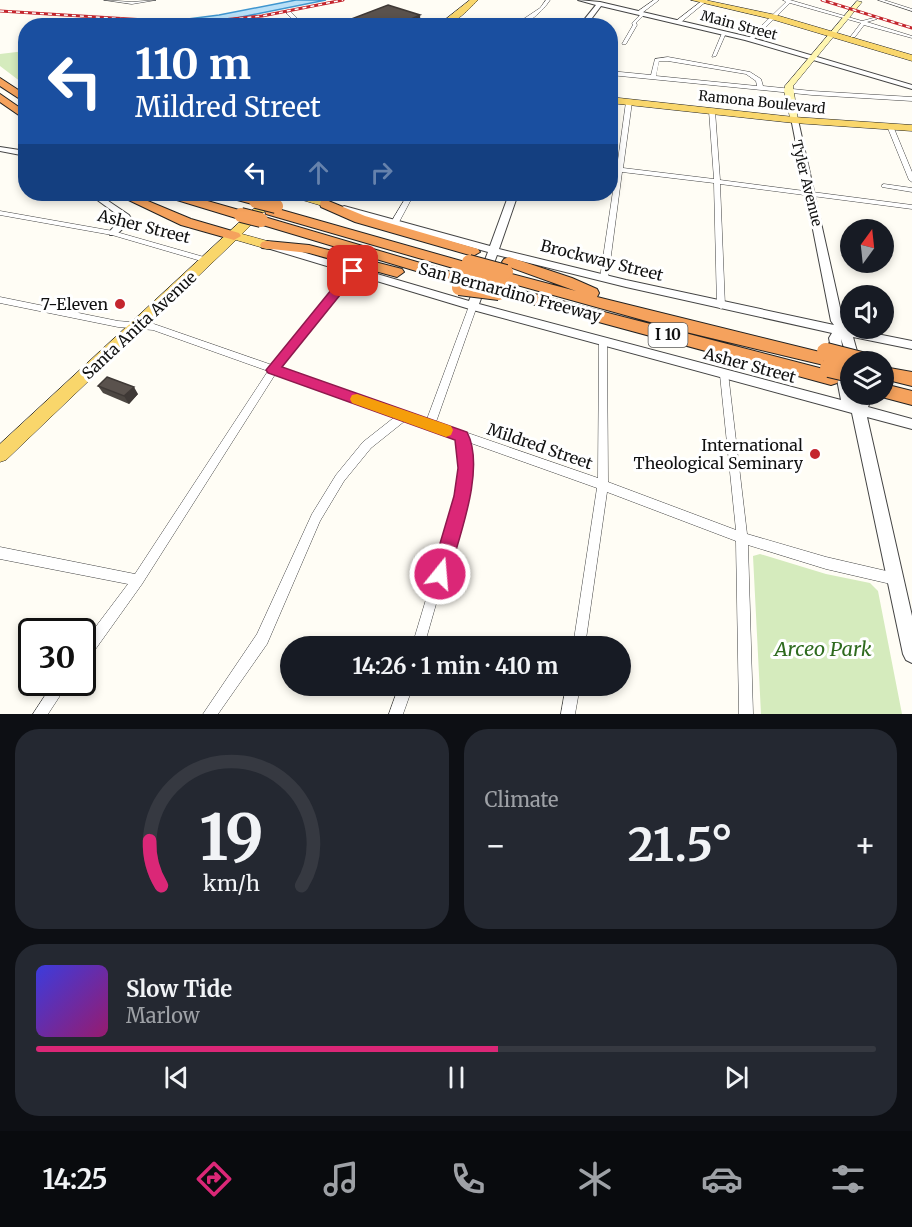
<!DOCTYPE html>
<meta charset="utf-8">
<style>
:root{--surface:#171b24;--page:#242831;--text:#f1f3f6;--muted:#9ea1a6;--line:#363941;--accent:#db2777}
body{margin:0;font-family:Merriweather,serif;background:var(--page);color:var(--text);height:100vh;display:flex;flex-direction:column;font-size:22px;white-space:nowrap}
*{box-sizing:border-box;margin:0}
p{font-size:20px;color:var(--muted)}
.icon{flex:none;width:33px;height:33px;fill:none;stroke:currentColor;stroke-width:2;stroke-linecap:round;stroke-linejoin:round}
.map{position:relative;height:714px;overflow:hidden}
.details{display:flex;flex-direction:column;gap:15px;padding:15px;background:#0d0f14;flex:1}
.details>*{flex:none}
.top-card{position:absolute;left:18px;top:18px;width:600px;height:183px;border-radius:24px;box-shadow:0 3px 9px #0003;background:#1a4fa0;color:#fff;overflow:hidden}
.needle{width:39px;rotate:15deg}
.fabs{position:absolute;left:840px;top:219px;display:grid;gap:12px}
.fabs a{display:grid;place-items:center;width:54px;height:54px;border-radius:50%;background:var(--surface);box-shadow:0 3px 9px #0003;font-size:30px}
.speed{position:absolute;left:18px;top:618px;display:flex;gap:12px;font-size:30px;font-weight:700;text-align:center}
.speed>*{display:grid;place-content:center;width:78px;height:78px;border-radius:50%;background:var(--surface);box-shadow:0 3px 9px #0003;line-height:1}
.speed .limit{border:3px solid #111;border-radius:9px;background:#fff;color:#111}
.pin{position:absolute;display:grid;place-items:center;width:51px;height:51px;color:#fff;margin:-26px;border-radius:12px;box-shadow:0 3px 9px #0006}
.me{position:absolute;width:66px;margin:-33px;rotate:17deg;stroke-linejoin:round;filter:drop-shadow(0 0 4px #0008)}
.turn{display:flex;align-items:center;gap:21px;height:126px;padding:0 18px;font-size:27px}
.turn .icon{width:78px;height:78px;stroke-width:2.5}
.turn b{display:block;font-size:42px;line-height:51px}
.lanes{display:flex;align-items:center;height:57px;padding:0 18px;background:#0003;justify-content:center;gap:30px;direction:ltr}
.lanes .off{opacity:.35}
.big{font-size:45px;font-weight:700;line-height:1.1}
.details .card{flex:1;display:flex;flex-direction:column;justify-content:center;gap:9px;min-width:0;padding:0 21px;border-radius:24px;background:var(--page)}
.details .dial{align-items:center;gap:0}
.dial svg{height:156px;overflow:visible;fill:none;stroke:var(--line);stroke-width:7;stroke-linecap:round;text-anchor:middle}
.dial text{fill:var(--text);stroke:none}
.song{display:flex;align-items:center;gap:18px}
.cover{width:72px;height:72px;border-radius:9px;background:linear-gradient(135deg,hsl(240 70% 55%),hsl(320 70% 35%))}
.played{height:6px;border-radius:3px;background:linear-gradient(90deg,var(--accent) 55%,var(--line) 55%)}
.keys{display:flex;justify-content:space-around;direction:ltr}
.heat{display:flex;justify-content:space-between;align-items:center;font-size:33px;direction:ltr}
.details .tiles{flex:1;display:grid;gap:15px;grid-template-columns:1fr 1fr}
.card:last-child{grid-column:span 2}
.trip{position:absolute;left:280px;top:636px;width:351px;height:60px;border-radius:30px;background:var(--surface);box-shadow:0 3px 9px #0003;font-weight:700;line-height:60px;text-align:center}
.menu{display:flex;height:96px;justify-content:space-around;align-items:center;background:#090b0e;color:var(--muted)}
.menu .icon{width:42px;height:42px}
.menu .selected{color:var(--accent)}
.menu b{font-size:27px;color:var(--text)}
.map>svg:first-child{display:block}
</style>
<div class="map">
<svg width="912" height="714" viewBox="0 0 912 714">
<rect width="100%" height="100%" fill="#fffdf5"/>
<path fill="#d5ebbd" d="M25,51H26L25,85L0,66V54Z
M760,554L826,574L870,583L878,591L902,714H761L753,556Z"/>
<path fill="#b9e0f7" stroke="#3f96cf" stroke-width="1.5" d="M296,0H326L202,25H141L219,15Z"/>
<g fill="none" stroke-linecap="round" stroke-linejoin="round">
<defs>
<path id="minor" d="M104,0L132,2L156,0L132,4Z
M546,0H550C543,11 527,26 513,26L540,8Z
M654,0H659L642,13L645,14L636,23L637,25L626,44H622L633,25L632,23L641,14H637V12Z
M703,0H708L680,23H676V21Z
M783,0H790L862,21L877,17V19L867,22L912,36V38L864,25L855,37H851V36L861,23L790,3L752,41H748V39L786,2Z
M878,0H884L912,9V11Z
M287,12H291L305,26H300L287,14Z
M724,32L726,33L716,56L712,57L722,33Z
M668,57L750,72L761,79L763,86L812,91L912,97V101L812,95L610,75V71L651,75L655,59ZM659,61H668L746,74L756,81L757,86L656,76Z
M629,100L632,102L623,168L714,179L709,111L712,109L715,111L720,180L912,205V209L720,184L725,306L721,309L717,306L714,183L622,172L608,278L604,281L601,280L600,278L616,171L610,170V166L617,167L626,102Z
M890,124L893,126L912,172V182L909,180L887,126Z
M884,184L912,188V192L882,187V185Z
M408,194H414L397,226H391L390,224Z
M0,211L113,231L211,259L212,261L208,263L112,235L0,215Z
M353,268L357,271L356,273L280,368L427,419L469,306L470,304H476L477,306L436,422L598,478L599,341L603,338L606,339L607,341L608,482L736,530L720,375L722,373H728L747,534L826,557L895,573L899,575L901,579L899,583L895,585L826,569L748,545L753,714H739L736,541L607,492L585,646H573L597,488L468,442L471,468L467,496L424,646H412L457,496L461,468L457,438L406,420L371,448L344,481L320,521L267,644L218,714H203L257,634L312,514L336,475L363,442L396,416L276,373L142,584L87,661L82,662V645L128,584L0,559V547L135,574L268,371L153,330L118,327L0,303V297L118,321L154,324L272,365L350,269Z
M54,682H69L48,714H33Z
M399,686H413L403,714H389Z
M566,686H580L575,714H561Z"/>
<path id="tertiary" d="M578,0L600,2L749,37L912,85V89L745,40L601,6L586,26H579L596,5Z
M791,118L798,120L843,321L847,328L912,341V349L853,337L860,362H850V365L841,339L850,394L857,401L856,394H868L870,402L868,407L912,419V429L867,417L912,616V663L906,660L903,654L852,413L473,310L267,248L266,246L267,244H275L469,301L488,252L341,211L339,209L344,206L490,246L509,194H518L499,249L626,280L834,325L831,321ZM497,255L626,287L832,333L829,338L841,400L479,304Z
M0,147L26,151V156L0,151Z
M89,194H98L129,215L132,220L116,235H110V231L122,218Z"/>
<path id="secondary" d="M857,1L862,2L793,86L798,120L791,122L784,91L785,86Z"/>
<path id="primary" d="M470,0H478C466,12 454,26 437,26Z
M691,0H705L776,15L912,55V61L771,19Z
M610,97L794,117L912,125V131L794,123L610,103Z
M270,194H299L330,202L332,204L326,207L282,194L242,234L271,242L273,245L271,248L267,249L236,240L6,460L0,462V444Z"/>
<path id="motorway" d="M0,78L26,95V103L0,86Z
M0,94L26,112V120L0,102Z
M116,194H131L191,219L239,233L241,236L234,240L181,225Z
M165,194H183L246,212L248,215L246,218H236L167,197Z
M224,194H242L260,198L262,201L256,205L226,197Z
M326,200L365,216L478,249L480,252L473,256L355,222L321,207L320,204L321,201Z
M271,207L472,264L474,267L467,272L266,214L265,211L266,208Z
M261,216L468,277L470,280L463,285L256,223L254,220L256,217Z
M267,241L309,245L402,269L404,272L397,277L309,253L262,248L260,245L262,242Z
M509,257L572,278L597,289L599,293L597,297L828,354L834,356L836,360L834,364L828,366L686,332L499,280L497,277L504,272L576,291L504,265L502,262L504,259Z
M500,285L831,371L837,373L840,378L837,383L831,385L495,294L493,290Z
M884,367L912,372V386L884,379Z
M884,384L912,391V405L878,396L884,394Z"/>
</defs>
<use href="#minor" stroke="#444" stroke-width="1"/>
<use href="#tertiary" stroke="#444" stroke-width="2"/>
<use href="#secondary" stroke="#333" stroke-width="1"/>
<use href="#primary" stroke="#222" stroke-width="1"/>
<use href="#motorway" stroke="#222" stroke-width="2"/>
<use href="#minor" fill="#fff" fill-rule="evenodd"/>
<use href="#tertiary" fill="#fff" fill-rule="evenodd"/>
<use href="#secondary" fill="#fff6b0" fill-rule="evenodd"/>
<use href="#primary" fill="#f9d66b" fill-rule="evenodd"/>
<use href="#motorway" fill="#f5a25d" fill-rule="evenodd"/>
<defs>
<path id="rail" d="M822,0L912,28
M0,11L194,23L262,16L343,0"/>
</defs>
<use href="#rail" stroke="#c4262e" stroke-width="3"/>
<use href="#rail" stroke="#fff" stroke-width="1.5" stroke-dasharray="4" stroke-linecap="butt"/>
<defs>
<path id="motorway-bridge-far1" d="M256,201L276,206
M241,215L261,220
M469,262L506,272
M465,273L502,284
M459,288L499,293"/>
<path id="motorway-bridge" d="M826,352L865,362
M829,368L850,373"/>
</defs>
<use href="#motorway-bridge-far1" stroke="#222" stroke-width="16" stroke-linecap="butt"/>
<use href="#motorway-bridge" stroke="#222" stroke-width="20" stroke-linecap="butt"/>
<use href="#motorway-bridge-far1" stroke="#f5a25d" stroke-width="14"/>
<use href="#motorway-bridge" stroke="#f5a25d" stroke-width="18"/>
</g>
<path fill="#4d4742" d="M98,386L138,394L129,404L103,393Z"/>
<path fill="#3f3936" d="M420,15L421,26H396Z
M134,387L138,394L129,404L124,396Z"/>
<path fill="#5a524d" stroke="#3f3936" stroke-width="1.5" d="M388,5L420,15L396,26H342L338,24Z
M107,377L134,387L124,396L98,386Z"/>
<path fill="#db2777" stroke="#8e194d" stroke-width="1.5" d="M353,267L357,268V274L282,367L467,432C486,468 459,537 449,574L446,580L440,583L434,580L431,574L454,496L458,468L455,440L268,373L266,370L349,268Z"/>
<path fill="#f59e0b" d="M357,394L451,426L453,430L451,435L446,437L352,403L350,399L352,395Z"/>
<g fill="#c4262e" stroke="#fff" stroke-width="2">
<circle cx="120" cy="304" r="6"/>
<circle cx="815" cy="454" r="6"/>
</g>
<g text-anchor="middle" stroke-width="6" stroke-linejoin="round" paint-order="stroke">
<g font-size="14" fill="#111" stroke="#fff">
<text transform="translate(739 25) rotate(15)" y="5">Main Street</text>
<text transform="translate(762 102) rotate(6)" y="5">Ramona Boulevard</text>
<text transform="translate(807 183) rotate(76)" y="5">Tyler Avenue</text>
</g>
<rect fill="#fff" stroke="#585858" stroke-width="1.5" x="648.5" y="323" width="39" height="24" rx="4.5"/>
<g font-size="15" font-weight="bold" fill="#111">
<text x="668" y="340">I 10</text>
</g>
<g font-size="16" fill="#111" stroke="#fff">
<text transform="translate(144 226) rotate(14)" y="6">Asher Street</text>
<text transform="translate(602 260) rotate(14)" y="6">Brockway Street</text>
<text transform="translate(510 292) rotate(15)" y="6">San Bernardino Freeway</text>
<text transform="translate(139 325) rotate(-43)" y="6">Santa Anita Avenue</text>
<text transform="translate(750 365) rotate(15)" y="6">Asher Street</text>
<text transform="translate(540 446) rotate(19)" y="6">Mildred Street</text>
</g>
<g font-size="16" fill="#111" stroke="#fff" text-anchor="end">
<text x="108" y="310">7-Eleven</text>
<text x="803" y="451">International<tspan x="803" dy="18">Theological Seminary</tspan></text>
</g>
<g font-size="20" font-style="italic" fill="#2f6b1f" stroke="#fff">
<text x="823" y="656">Arceo Park</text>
</g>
</g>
</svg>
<div class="fabs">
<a><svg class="needle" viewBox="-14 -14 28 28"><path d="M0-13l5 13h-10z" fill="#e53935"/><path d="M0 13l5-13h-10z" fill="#9ea1a6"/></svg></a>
<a><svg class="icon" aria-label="sound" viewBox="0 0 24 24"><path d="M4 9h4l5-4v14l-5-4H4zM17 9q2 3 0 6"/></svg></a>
<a><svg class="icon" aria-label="layers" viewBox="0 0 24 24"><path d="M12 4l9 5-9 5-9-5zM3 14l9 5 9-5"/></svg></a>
</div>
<div class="speed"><div class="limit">30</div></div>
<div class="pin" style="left:353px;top:271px;background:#d93025"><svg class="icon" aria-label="arrive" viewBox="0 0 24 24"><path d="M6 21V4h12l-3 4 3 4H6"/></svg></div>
<svg class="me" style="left:440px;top:574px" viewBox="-20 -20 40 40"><circle r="17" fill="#db2777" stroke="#fff" stroke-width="3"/><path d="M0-11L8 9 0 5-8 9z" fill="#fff"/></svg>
<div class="trip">14:26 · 1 min · 410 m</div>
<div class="top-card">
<div class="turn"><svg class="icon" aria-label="left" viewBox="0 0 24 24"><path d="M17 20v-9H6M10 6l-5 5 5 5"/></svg><div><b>110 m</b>Mildred Street</div></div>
<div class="lanes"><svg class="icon" aria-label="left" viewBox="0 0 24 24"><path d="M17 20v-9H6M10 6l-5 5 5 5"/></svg><svg class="icon off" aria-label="ahead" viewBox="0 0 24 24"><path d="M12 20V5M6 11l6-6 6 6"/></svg><svg class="icon off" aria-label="right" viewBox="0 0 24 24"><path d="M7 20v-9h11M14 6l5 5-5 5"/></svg></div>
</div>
</div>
<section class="details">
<div class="tiles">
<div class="card dial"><svg viewBox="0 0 100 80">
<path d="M14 69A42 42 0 1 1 86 69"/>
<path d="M14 69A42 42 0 0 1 8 46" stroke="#db2777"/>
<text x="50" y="56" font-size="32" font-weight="700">19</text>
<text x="50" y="72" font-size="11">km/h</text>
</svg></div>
<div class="card"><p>Climate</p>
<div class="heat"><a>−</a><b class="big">21.5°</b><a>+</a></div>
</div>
<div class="card">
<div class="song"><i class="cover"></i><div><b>Slow Tide</b><p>Marlow</p></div></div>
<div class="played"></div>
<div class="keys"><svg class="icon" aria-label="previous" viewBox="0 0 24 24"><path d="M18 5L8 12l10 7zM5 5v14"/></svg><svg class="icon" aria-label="pause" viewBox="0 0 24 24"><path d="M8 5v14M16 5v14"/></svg><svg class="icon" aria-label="next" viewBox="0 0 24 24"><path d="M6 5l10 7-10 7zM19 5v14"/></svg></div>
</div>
</div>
</section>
<nav class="menu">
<b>14:25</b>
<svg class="icon selected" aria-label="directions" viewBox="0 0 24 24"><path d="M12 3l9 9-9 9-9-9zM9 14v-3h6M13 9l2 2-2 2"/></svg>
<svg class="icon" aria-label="music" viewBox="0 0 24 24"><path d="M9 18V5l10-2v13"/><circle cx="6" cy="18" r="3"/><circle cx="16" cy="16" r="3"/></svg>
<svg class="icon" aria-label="phone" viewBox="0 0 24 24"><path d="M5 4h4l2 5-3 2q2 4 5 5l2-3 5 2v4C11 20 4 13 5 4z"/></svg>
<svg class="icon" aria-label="climate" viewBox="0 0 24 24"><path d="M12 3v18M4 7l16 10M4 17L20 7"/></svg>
<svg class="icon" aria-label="car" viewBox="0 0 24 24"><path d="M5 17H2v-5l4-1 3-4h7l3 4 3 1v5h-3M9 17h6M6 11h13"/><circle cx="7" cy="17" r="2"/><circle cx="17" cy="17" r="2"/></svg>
<svg class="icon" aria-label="filters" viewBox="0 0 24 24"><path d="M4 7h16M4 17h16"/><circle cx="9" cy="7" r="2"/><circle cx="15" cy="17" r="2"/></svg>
</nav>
